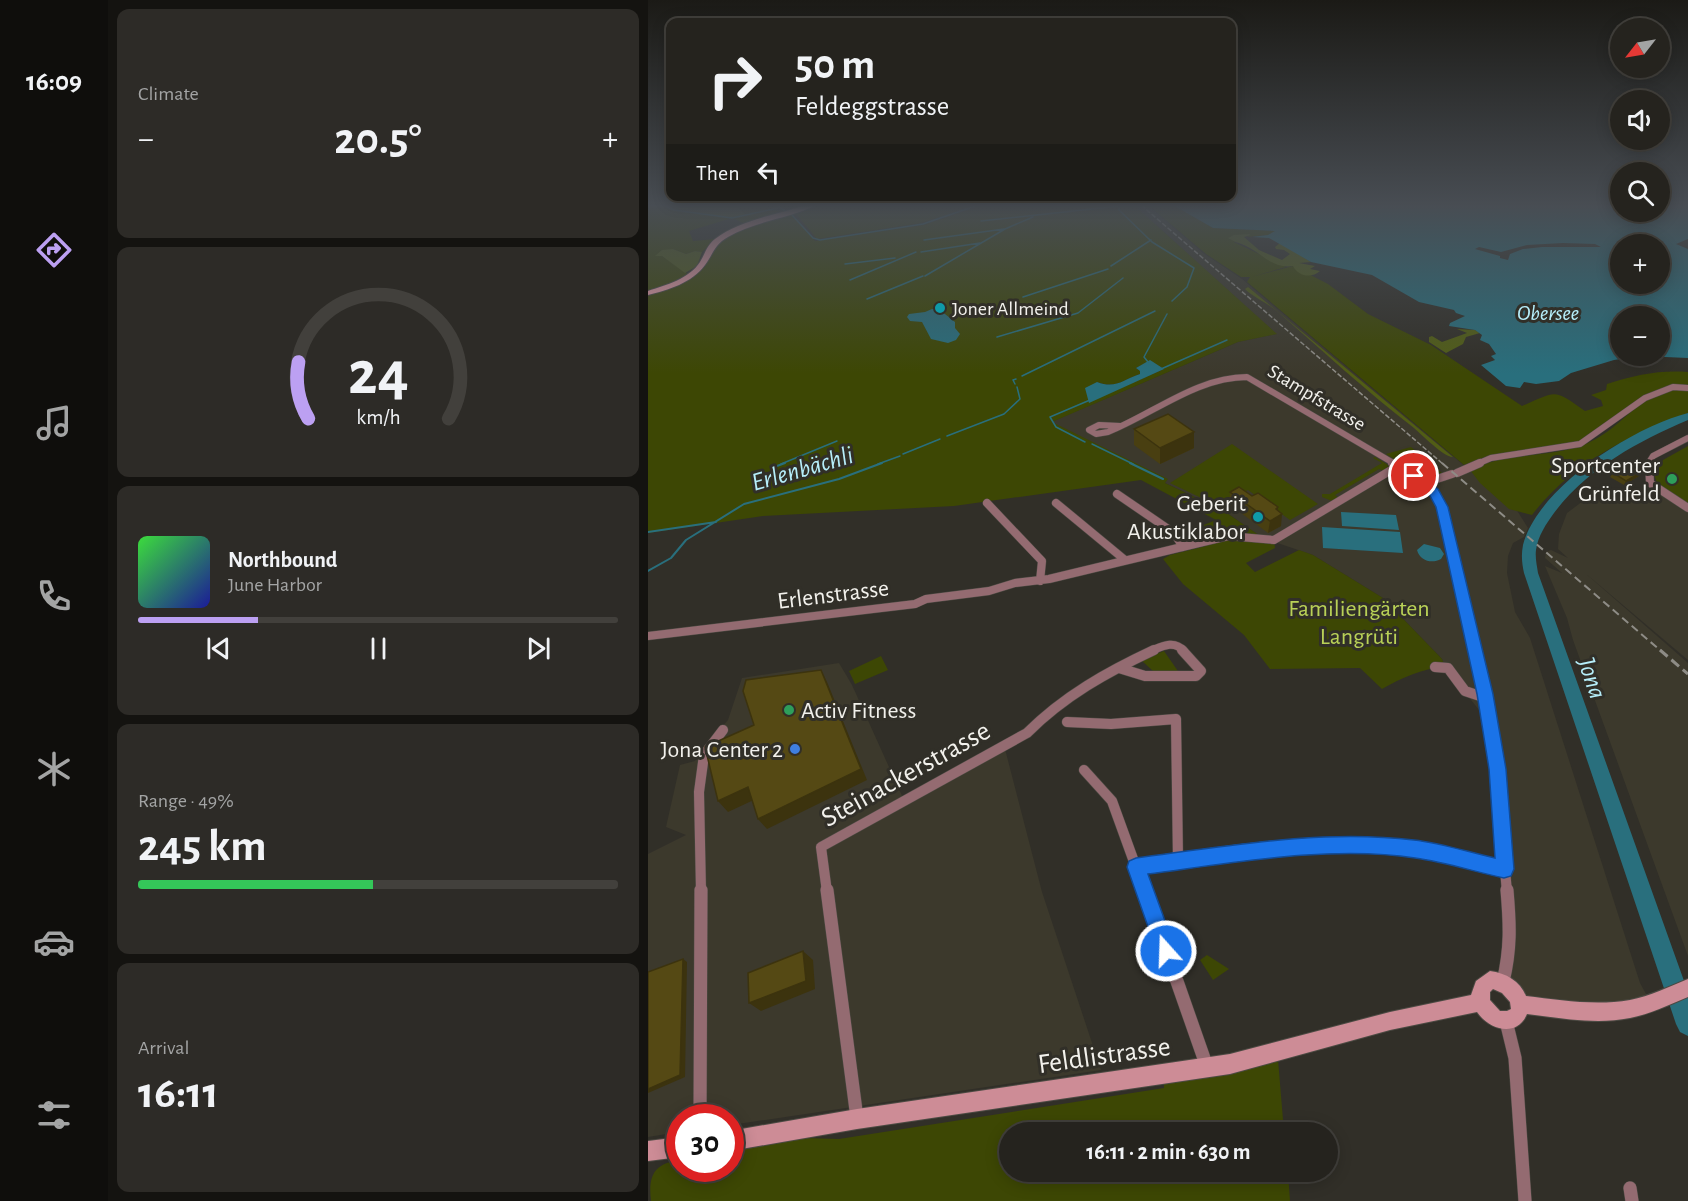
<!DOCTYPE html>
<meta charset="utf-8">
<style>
:root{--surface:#25231e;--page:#2d2b27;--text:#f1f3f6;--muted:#a3a4a4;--line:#42403c;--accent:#bca0f2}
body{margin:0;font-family:"Alegreya Sans",sans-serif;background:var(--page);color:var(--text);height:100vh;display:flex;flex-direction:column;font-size:22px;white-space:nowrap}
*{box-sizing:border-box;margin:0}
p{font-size:20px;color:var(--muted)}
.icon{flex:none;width:33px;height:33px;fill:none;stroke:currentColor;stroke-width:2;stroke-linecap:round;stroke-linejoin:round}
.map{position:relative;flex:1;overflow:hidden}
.drawer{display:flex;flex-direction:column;gap:9px;padding:9px;background:#141310;width:540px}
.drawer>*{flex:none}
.top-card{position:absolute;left:18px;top:18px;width:570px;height:183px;border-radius:12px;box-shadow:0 3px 15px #0003,0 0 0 2px var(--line);background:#25231e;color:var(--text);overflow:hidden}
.needle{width:39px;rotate:239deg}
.buttons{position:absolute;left:962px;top:18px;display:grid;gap:12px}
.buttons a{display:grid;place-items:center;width:60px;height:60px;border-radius:50%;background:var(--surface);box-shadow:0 3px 15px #0003,0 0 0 2px var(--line);font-size:30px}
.speed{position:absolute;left:18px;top:1104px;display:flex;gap:12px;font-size:30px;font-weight:700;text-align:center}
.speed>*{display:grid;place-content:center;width:78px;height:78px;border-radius:50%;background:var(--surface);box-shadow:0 3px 15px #0003,0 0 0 2px var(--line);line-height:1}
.speed .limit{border:9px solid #d22;background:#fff;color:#111}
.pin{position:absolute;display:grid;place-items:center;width:51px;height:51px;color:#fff;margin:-26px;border:3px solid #fff;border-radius:50%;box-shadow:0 2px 6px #0007}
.me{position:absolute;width:66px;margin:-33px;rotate:340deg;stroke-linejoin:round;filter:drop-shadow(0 0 4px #0008)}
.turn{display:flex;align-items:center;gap:21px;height:126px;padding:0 30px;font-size:27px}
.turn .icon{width:78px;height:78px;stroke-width:2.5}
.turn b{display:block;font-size:42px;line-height:51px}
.then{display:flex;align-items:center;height:57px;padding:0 30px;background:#0003;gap:12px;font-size:22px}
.big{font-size:45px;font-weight:600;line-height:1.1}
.drawer .card{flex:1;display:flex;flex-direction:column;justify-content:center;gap:9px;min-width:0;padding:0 21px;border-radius:12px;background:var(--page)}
.drawer .dial{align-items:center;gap:0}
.dial svg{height:156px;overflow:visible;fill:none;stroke:var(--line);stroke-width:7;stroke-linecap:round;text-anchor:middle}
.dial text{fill:var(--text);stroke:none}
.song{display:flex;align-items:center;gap:18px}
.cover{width:72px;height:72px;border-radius:9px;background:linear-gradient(135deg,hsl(120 70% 55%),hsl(240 70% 35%))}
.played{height:6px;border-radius:3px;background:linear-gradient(90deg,var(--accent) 25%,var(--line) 25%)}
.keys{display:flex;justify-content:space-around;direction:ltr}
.heat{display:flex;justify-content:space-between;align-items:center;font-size:33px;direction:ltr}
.charge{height:9px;border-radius:4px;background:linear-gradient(90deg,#34c759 49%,var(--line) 0)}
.trip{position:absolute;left:351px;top:1122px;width:339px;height:60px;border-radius:30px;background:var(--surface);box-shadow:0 3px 15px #0003,0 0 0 2px var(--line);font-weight:600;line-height:60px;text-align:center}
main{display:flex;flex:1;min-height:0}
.dock{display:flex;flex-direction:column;width:108px;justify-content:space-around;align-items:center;background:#0f0e0c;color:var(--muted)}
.dock .icon{width:42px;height:42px}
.dock .active{color:var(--accent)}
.dock b{font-size:27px;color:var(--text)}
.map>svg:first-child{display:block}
</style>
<main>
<nav class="dock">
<b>16:09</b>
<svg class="icon active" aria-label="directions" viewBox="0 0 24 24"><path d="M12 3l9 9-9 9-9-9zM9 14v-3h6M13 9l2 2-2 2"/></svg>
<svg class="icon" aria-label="music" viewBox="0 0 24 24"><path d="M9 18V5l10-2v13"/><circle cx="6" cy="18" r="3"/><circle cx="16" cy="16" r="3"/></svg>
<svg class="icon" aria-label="phone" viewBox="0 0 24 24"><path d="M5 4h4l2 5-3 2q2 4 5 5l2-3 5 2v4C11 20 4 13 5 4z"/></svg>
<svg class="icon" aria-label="climate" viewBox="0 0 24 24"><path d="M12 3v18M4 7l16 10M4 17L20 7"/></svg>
<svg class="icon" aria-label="car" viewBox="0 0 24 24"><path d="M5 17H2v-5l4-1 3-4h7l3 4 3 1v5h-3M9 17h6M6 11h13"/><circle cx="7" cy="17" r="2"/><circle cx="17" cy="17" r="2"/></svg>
<svg class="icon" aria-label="filters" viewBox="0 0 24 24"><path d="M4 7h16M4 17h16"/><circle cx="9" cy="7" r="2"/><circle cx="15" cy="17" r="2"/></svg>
</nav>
<section class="drawer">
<div class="card"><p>Climate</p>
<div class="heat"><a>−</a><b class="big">20.5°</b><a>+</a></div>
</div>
<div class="card dial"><svg viewBox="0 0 100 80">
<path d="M14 69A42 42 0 1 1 86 69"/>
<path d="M14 69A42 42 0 0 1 9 40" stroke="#bca0f2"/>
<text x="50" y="56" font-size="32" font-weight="700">24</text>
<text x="50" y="72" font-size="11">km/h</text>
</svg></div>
<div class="card">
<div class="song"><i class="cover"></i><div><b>Northbound</b><p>June Harbor</p></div></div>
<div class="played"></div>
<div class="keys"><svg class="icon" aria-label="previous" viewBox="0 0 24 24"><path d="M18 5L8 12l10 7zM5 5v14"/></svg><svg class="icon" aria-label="pause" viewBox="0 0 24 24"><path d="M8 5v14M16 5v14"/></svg><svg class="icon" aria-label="next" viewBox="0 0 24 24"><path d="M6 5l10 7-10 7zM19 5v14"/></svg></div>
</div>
<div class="card"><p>Range · 49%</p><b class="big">245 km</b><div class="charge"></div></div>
<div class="card"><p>Arrival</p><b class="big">16:11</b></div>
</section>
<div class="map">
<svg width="1040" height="1201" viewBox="0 0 1040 1201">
<rect width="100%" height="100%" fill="#312f28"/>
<path fill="#3c392c" d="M486,205H499L555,253L594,279L868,509L880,528L876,537L865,543L860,556L859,573L867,612L882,638L992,983L1003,1003L871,1004L861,986L862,951L850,777L831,710L797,667L794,659L735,598L665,555L615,538L576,511L517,483L519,479L403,422L590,342L628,334Z
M1004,485L1040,512V660L937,573L1040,663V956L925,640L919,618L897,566L914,573L897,558L898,552L903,550L920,558L910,549L911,534L919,513L935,501L971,495Z
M191,663L204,685L255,798L357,749L394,892L453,1070L83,1125L82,1118H32L31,1132L0,1137V854L38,835L18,827L32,765L47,761L55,748L80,720L94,678Z"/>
<path fill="#3d4704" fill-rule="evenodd" d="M0,205H21L27,209L96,214L86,205C105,205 119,204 136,214L100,225L84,218L41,231L45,241L68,239L54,252L47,251L38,254L25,249L14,256L40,274L16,287L0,292Z
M174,205H328L273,223L169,239L148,214Z
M334,205H486L629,334L590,342L404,422L520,479L517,483L576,511L615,538L626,540L627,548L598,563L607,572L651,550L665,555L735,598L794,659L797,667C776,668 753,678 734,689L712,668L622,669L596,635L535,584L515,559L522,555L558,546L553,539L540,543L533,534L568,520L493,480L306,506L115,516L0,533V296C18,289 46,282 58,265C63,257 63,248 72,241C92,227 119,222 143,214L167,241L276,225ZM502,361L516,369L441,402L449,382C469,389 474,380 492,374V371L488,368Z
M500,205H525L565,228L628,231L620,235L599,237L602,235L601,234L586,242L638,267L603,277L645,266L680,284L720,314L783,345L874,406C909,391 905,388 937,411L955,406L953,400L943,395L958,390L959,384C987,375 1011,370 1040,372V386L1023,385L996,395L933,441L837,457L816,465L599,282L602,277H593L558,254Z
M1040,389V413C981,435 923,464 884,515L861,509L832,483L822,470C859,451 902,459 940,443C980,425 988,391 1040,389Z
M584,444L670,504L642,520L600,490L570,506L522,483Z
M1040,446V505L1009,483L1004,468L1010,469L1015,460Z
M763,447L794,473L773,476L738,454Z
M727,457L740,465L741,467L736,471L731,469L687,495L691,498L684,501L674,497V494H682L734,463L725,458Z
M516,651L532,674L505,671L493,660Z
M233,656L240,670L207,684L201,671Z
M559,955L581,969L565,980L552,960Z
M630,1059L636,1132H362V1172H640L642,1201H3C0,1175 6,1164 31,1160L32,1168H82L83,1151L155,1138L191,1139L516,1088V1081C556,1079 592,1072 630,1059Z"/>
<path fill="#515d15" d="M21,205H86L97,214L84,218L27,209Z
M601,234L603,235L596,237L611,250L634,260L642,254L636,250L628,249L627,247L632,243L663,262L651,263L667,266L662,269L672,271C663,279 650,276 645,266C624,269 615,254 598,246C592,243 586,242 580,238L586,235Z
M25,249L38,254L47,251L54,252L49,266L37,273L14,256H7L14,250Z
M600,287L805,457C797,458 774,435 766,428C718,391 676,352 630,312C620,303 606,298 597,289Z
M809,329L827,330L832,333L818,337L815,344L798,353L781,342V337L784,336L794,342L819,333Z"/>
<path fill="#296f7d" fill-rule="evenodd" d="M525,205H972V212H1011V205H1040V239L1028,244L1040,249V358L994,356H1011V316H972V356H991L966,360L923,373L911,381L888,384L876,382L872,388L858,386L833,365L847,360L843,356L848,354L841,344L832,340L834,335L827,330L801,326L802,323L817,316L808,313L806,310L771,302L724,275L663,262L621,238L604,237L620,235L627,231L565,228ZM1011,242L1017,244L1011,245V284H972V251L963,249H972V244ZM915,243L947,244L953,247H894L875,249L862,254L860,260L852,258V256L827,249L831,247L853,252L879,245Z
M284,309L292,310L307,322V328L312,334L308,340L300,343L283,339L274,322L262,321L259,317L261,314L277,312Z
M502,360L516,369L441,403L437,388L449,382C468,389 474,380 492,374V371L488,368Z
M693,512L748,515L751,530L694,526Z
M674,527L752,532L755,553L675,548Z
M776,544L792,548L796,554L793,559C784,564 772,561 769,550Z"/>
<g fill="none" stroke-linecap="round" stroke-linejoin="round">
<path stroke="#296f7d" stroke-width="1.5" d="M16,205L26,210L84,218L130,208
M128,205L144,215L165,238L172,240L275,224L330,205
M471,205V210L504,242L546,268L539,287L524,301
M333,221L471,206
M276,240L356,229
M273,252L332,243
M197,264L247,258
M463,266L503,240
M277,276L357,229L385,217
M202,280L268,252
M375,297L460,269
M219,299L275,276
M349,337L430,313L475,278
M500,362L496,357L519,314
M513,369L579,340
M374,376L507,311
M367,384L365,380L368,379
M299,436L356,414L372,399L369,387
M437,442L408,427L402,417L442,400
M444,444L485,464
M255,454L292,439
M133,464L189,441
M230,464L252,456"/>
<path stroke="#296f7d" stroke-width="2" d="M482,463L515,479
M129,466L137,463
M0,532L68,522
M0,571L23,558L38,540L96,504L191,479L234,463"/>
<path fill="#296f7d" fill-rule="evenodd" d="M1040,413V420C989,442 940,468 906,513C898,524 890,536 888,550C887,558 889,566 890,573L1040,992V1036L1032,1032L1028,1024L876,573C874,564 873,555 875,545C890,487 985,427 1040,413Z"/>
<defs>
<path id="street-far3" d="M472,426L451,425L441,430L448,434L460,432C505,414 549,377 599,377L747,464
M829,464L843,458L932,444L997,398L1025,387L1040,388
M1000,464L1005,456L1040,438"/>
<path id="street-far2" d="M744,463L767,476L786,492L796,516L826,651
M1001,463L1002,483L1040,508
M809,473L832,463
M777,483L804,474
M469,494L526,533L535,547
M339,503L394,561L392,581
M408,503L477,560
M0,636L267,604L278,599L341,591L367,583L401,579L580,536L626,540L750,466
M503,651C515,646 526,640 536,651"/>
<path id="street-far1" d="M826,650L845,735L859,892
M787,667L800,668L817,691L838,698
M471,668L497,676H548L553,671L534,650
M419,722L463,724L528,719L530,860
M436,770L464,801L497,892
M488,867C579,854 674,837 766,849C796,853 827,862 856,869
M53,892L51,792L56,755L75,730
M179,892L173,847L379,733C416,696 459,672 506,650"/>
<path id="street" d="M179,890L209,1118
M497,890L559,1067
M855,982C863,948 862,925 859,890
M858,1021L867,1058L877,1201
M52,1118L53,890
M982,1188L984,1201"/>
<path id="secondary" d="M842,971C858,973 872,981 878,996C912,1000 947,1006 982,1000C1002,996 1021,987 1040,979V997C1021,1005 1002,1014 982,1018C948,1025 913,1018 879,1014C869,1038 841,1030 829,1012L742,1030L582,1074L209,1129L82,1151V1131L209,1109L582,1054L742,1012L823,995L828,981ZM845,989L854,993L862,1002L863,1009L859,1011H852L842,1000V992Z
M32,1137V1157L0,1161V1141Z"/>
<path id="primary" d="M158,205H168C140,219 107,221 80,237C67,244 65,254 57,265C44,283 20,290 0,295V291C18,285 41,279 52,262C57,254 59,245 67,239C92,220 128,215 158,205Z"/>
</defs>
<use href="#street-far3" stroke="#4c4a43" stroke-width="7"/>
<use href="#street-far2" stroke="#4c4a43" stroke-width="9"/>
<use href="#street-far1" stroke="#4c4a43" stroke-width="11"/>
<use href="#street" stroke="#4c4a43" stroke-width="14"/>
<use href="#secondary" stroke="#4c4a43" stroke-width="2"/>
<use href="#primary" stroke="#4c4a43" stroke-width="2"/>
<use href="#street-far3" stroke="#946b71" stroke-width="6"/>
<use href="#street-far2" stroke="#946b71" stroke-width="8"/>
<use href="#street-far1" stroke="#946b71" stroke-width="10"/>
<use href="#street" stroke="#946b71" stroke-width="13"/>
<use href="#secondary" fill="#cd8c96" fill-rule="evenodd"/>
<use href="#primary" fill="#faa5b2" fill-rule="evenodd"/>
<path stroke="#8e8c86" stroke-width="1.5" stroke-dasharray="5 2" stroke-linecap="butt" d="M493,205L795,464"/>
<path stroke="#8e8c86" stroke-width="2" stroke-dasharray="8 4.5" stroke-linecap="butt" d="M794,463L1013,651"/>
<path stroke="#8e8c86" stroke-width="3" stroke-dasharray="10 5" stroke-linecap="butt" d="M1012,650L1040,674"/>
</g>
<path fill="#493f11" d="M486,429L546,448L512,464L486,445Z
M994,472L991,476L976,485L962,477L965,473Z
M582,492L604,496L630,510L633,526L620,533L581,504Z"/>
<path fill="#3c330e" d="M546,432V448L512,464V448Z
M994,472L991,476L976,485L978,481Z
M630,507L629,517L634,514L633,526L620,533L622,521L628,509Z
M173,670L179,682L219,780L119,829L110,819Z
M100,787L110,798L80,812L70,801Z
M155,951L165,960L167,989L113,1011L101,1003Z
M35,959L39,962L37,1077L0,1093V1089Z"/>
<path fill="#554914" stroke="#3c330e" stroke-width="1.5" d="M520,414L546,432L512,448L486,429Z
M980,464L994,472L978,481L965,473Z
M591,487L604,496L610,493L630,507L628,509L634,514L622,521L582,492Z
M173,670L213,769L110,819L100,787L70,801L57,747L106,725L95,691L98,680Z
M155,951L158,981L101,1003L100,973Z
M35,959L32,1075L0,1089V972Z"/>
<linearGradient id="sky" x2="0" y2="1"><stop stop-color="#1b1a16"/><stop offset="0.55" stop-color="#484d53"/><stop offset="1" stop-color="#484d53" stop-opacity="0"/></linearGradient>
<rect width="1040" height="374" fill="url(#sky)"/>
<path fill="#1a73e8" stroke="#114b97" stroke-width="1.5" d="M766,472L790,489L800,507L845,694L858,769L866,869L863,876L856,878C827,872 797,862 767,858C683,845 584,863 500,874L528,951L525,958L518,961L511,958L479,867L481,861L488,858C579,846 674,829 766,840C793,843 820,852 847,858L841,769L829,694L788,507L781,494L761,476Z"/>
<g fill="#0f9aa8" stroke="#312f28" stroke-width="2">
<circle cx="292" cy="308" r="6"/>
<circle cx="610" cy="517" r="6"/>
</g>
<g fill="#2e9e5b" stroke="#312f28" stroke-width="2">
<circle cx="1024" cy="479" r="6"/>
<circle cx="141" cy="710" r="6"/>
</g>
<circle fill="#3f7fe0" stroke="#312f28" stroke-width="2" cx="147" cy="749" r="6"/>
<g text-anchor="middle" stroke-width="6" stroke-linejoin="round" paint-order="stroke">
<g font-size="20" fill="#f2f1ec" stroke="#312f28" text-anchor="start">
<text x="304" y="315">Joner Allmeind</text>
</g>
<g font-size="20" fill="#f2f1ec" stroke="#312f28">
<text transform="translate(669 397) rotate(31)" y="7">Stampfstrasse</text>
</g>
<g font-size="22" font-style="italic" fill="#b6eefa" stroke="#312f28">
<text x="900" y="320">Obersee</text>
</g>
<g font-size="24" fill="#f2f1ec" stroke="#312f28" text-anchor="end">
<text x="1012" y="473">Sportcenter<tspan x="1012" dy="28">Grünfeld</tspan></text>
<text x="598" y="511">Geberit<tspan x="598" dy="28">Akustiklabor</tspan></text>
<text x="153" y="718" text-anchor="start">Activ Fitness</text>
<text x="135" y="757">Jona Center 2</text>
</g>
<g font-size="24" fill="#f2f1ec" stroke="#312f28">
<text transform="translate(185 594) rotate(-7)" y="8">Erlenstrasse</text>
</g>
<g font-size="24" fill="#b9d157" stroke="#312f28">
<text x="711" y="616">Familiengärten<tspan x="711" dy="28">Langrüti</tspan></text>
</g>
<g font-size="26" font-style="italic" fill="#b6eefa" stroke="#312f28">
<text transform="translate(154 468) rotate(-16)" y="9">Erlenbächli</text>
<text transform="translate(945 678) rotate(71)" y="9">Jona</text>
</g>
<g font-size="28" fill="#f2f1ec" stroke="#312f28">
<text transform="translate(257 773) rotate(-29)" y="10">Steinackerstrasse</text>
<text transform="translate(456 1054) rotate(-8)" y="10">Feldlistrasse</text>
</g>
</g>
</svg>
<div class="buttons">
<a><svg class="needle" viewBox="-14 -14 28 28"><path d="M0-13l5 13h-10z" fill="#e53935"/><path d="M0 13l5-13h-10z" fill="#a3a4a4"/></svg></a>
<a><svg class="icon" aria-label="sound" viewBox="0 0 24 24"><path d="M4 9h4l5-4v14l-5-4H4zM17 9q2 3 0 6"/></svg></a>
<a><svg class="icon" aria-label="search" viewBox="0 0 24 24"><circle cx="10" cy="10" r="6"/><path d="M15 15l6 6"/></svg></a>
<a>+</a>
<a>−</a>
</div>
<div class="speed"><div class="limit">30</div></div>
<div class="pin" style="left:766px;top:476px;background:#d93025"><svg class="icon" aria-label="arrive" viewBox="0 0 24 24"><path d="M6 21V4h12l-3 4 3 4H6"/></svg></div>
<svg class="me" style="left:518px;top:951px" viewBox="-20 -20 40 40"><circle r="17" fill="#1a73e8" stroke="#fff" stroke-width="3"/><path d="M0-11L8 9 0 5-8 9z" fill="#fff"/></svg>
<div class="trip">16:11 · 2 min · 630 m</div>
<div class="top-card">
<div class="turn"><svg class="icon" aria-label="right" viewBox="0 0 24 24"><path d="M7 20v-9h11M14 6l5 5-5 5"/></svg><div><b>50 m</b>Feldeggstrasse</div></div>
<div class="then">Then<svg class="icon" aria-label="left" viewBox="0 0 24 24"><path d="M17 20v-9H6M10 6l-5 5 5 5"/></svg></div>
</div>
</div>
</main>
